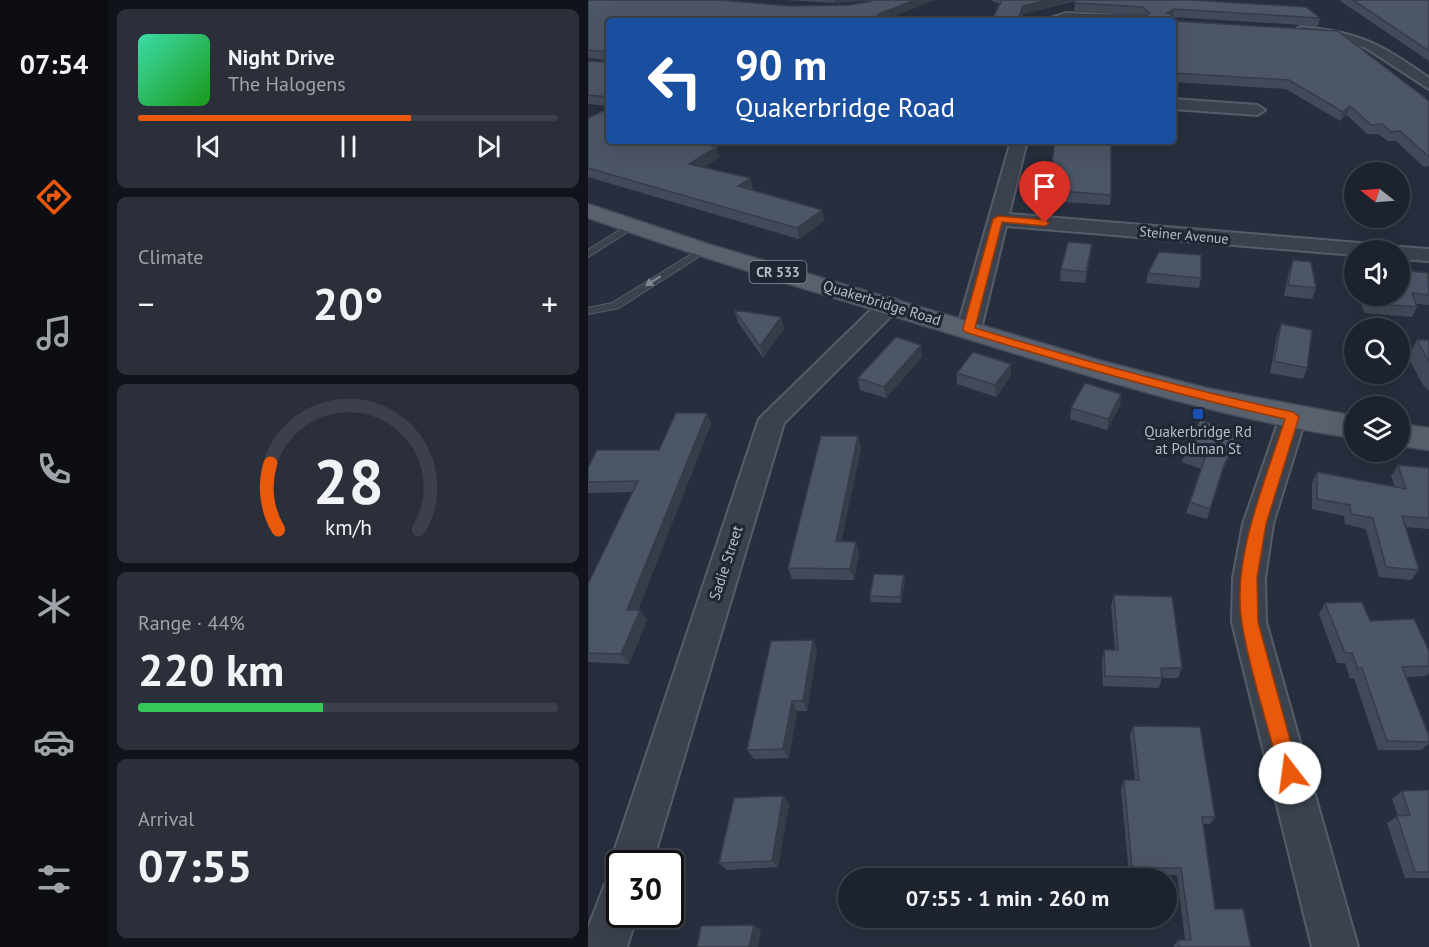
<!DOCTYPE html>
<meta charset="utf-8">
<style>
:root{--surface:#1d232e;--page:#2a2f3a;--text:#f1f3f6;--muted:#a0a4aa;--line:#3b404a;--accent:#ea580c}
body{margin:0;font-family:"PT Sans",sans-serif;background:var(--page);color:var(--text);height:100vh;display:flex;flex-direction:column;font-size:22px;white-space:nowrap}
*{box-sizing:border-box;margin:0}
p{font-size:20px;color:var(--muted)}
.icon{flex:none;width:33px;height:33px;fill:none;stroke:currentColor;stroke-width:2;stroke-linecap:round;stroke-linejoin:round}
.map{position:relative;flex:1;overflow:hidden}
.panel{display:flex;flex-direction:column;gap:9px;padding:9px;background:#101319;width:480px}
.panel>*{flex:none}
.banner{position:absolute;left:18px;top:18px;width:570px;height:126px;border-radius:6px;box-shadow:0 6px 24px #0002,0 0 0 2px var(--line);background:#1a4fa0;color:#fff;overflow:hidden}
.needle{width:39px;rotate:287deg}
.buttons{position:absolute;left:756px;top:162px;display:grid;gap:12px}
.buttons a{display:grid;place-items:center;width:66px;height:66px;border-radius:50%;background:var(--surface);box-shadow:0 6px 24px #0002,0 0 0 2px var(--line);font-size:30px}
.speed{position:absolute;left:18px;top:850px;display:flex;gap:12px;font-size:30px;font-weight:700;text-align:center}
.speed>*{display:grid;place-content:center;width:78px;height:78px;border-radius:50%;background:var(--surface);box-shadow:0 6px 24px #0002,0 0 0 2px var(--line);line-height:1}
.speed .limit{border:3px solid #111;border-radius:9px;background:#fff;color:#111}
.pin{position:absolute;display:grid;place-items:center;width:51px;height:51px;color:#fff;margin:-62px -26px;border-radius:50% 50% 50% 0;rotate:-45deg;box-shadow:0 0 6px #0007}
.pin .icon{rotate:45deg}
.me{position:absolute;width:66px;margin:-33px;rotate:345deg;stroke-linejoin:round;filter:drop-shadow(0 0 4px #0008)}
.turn{display:flex;align-items:center;gap:21px;height:126px;padding:0 30px;font-size:27px}
.turn .icon{width:78px;height:78px;stroke-width:2.5}
.turn b{display:block;font-size:42px;line-height:51px}
.big{font-size:45px;font-weight:700;line-height:1.1}
.panel .card{flex:1;display:flex;flex-direction:column;justify-content:center;gap:9px;min-width:0;padding:0 21px;border-radius:9px;background:var(--page)}
.panel .dial{align-items:center;gap:0}
.dial svg{height:156px;overflow:visible;fill:none;stroke:var(--line);stroke-width:7;stroke-linecap:round;text-anchor:middle}
.dial text{fill:var(--text);stroke:none}
.song{display:flex;align-items:center;gap:18px}
.cover{width:72px;height:72px;border-radius:9px;background:linear-gradient(135deg,hsl(160 70% 55%),hsl(120 70% 35%))}
.played{height:6px;border-radius:3px;background:linear-gradient(90deg,var(--accent) 65%,var(--line) 65%)}
.keys{display:flex;justify-content:space-around;direction:ltr}
.heat{display:flex;justify-content:space-between;align-items:center;font-size:33px;direction:ltr}
.charge{height:9px;border-radius:4px;background:linear-gradient(90deg,#34c759 44%,var(--line) 0)}
.trip{position:absolute;left:250px;top:868px;width:339px;height:60px;border-radius:30px;background:var(--surface);box-shadow:0 6px 24px #0002,0 0 0 2px var(--line);font-weight:700;line-height:60px;text-align:center}
main{display:flex;flex:1;min-height:0}
.menu{display:flex;flex-direction:column;width:108px;justify-content:space-around;align-items:center;background:#0c0e12;color:var(--muted)}
.menu .icon{width:42px;height:42px}
.menu .active{color:var(--accent)}
.menu b{font-size:27px;color:var(--text)}
.map>svg:first-child{display:block}
</style>
<main>
<nav class="menu">
<b>07:54</b>
<svg class="icon active" aria-label="directions" viewBox="0 0 24 24"><path d="M12 3l9 9-9 9-9-9zM9 14v-3h6M13 9l2 2-2 2"/></svg>
<svg class="icon" aria-label="music" viewBox="0 0 24 24"><path d="M9 18V5l10-2v13"/><circle cx="6" cy="18" r="3"/><circle cx="16" cy="16" r="3"/></svg>
<svg class="icon" aria-label="phone" viewBox="0 0 24 24"><path d="M5 4h4l2 5-3 2q2 4 5 5l2-3 5 2v4C11 20 4 13 5 4z"/></svg>
<svg class="icon" aria-label="climate" viewBox="0 0 24 24"><path d="M12 3v18M4 7l16 10M4 17L20 7"/></svg>
<svg class="icon" aria-label="car" viewBox="0 0 24 24"><path d="M5 17H2v-5l4-1 3-4h7l3 4 3 1v5h-3M9 17h6M6 11h13"/><circle cx="7" cy="17" r="2"/><circle cx="17" cy="17" r="2"/></svg>
<svg class="icon" aria-label="filters" viewBox="0 0 24 24"><path d="M4 7h16M4 17h16"/><circle cx="9" cy="7" r="2"/><circle cx="15" cy="17" r="2"/></svg>
</nav>
<section class="panel">
<div class="card">
<div class="song"><i class="cover"></i><div><b>Night Drive</b><p>The Halogens</p></div></div>
<div class="played"></div>
<div class="keys"><svg class="icon" aria-label="previous" viewBox="0 0 24 24"><path d="M18 5L8 12l10 7zM5 5v14"/></svg><svg class="icon" aria-label="pause" viewBox="0 0 24 24"><path d="M8 5v14M16 5v14"/></svg><svg class="icon" aria-label="next" viewBox="0 0 24 24"><path d="M6 5l10 7-10 7zM19 5v14"/></svg></div>
</div>
<div class="card"><p>Climate</p>
<div class="heat"><a>−</a><b class="big">20°</b><a>+</a></div>
</div>
<div class="card dial"><svg viewBox="0 0 100 80">
<path d="M14 69A42 42 0 1 1 86 69"/>
<path d="M14 69A42 42 0 0 1 10 35" stroke="#ea580c"/>
<text x="50" y="56" font-size="32" font-weight="700">28</text>
<text x="50" y="72" font-size="11">km/h</text>
</svg></div>
<div class="card"><p>Range · 44%</p><b class="big">220 km</b><div class="charge"></div></div>
<div class="card"><p>Arrival</p><b class="big">07:55</b></div>
</section>
<div class="map">
<svg width="841" height="947" viewBox="0 0 841 947">
<rect width="100%" height="100%" fill="#272f3e"/>
<g fill="none" stroke-linecap="round" stroke-linejoin="round">
<defs>
<path id="lane" d="M43,223L51,225L0,257V250Z
M115,247L120,250L118,252L31,308L0,314V308L24,303Z"/>
<path id="street" d="M478,13L553,17L559,21H454Z
M714,27C772,32 795,45 841,78V89L778,48L753,40L710,34V28Z
M585,99L669,105L677,110L669,115L585,109Z
M423,141H439L421,214L783,244L790,246L793,250H766V255L418,226L393,329L389,334H373L369,329Z
M812,247L841,249V261L812,259V250H803Z
M301,298L309,300L312,305L309,310L196,423L64,864H32V915H49L39,947H0V928L17,884L28,879L22,864L171,419L293,300Z
M705,408L714,411L718,417L685,524L677,578L678,622L770,947H724L644,622L645,578L655,524L692,417L696,411Z"/>
<path id="primary" d="M0,204L123,245L514,361L618,388L766,416V438C635,419 507,378 380,339C253,300 126,262 0,218Z
M812,424L841,428V450L812,446Z"/>
</defs>
<use href="#lane" stroke="#565d69" stroke-width="2"/>
<use href="#street" stroke="#565d69" stroke-width="4"/>
<use href="#primary" stroke="#444b58" stroke-width="3"/>
<use href="#lane" fill="#3b424e" fill-rule="evenodd"/>
<use href="#street" fill="#3b424e" fill-rule="evenodd"/>
<use href="#primary" fill="#59616e" fill-rule="evenodd"/>
</g>
<path fill="#424a59" d="M0,0L202,6L261,5L285,0L247,3L197,0H347L294,21H21V106L0,104V61L18,62V60L0,58Z
M402,0H603L732,18L730,26L585,17L586,21L841,101V166L836,167L808,141H800L790,134H779L759,115L752,121L698,89L585,82V21L553,15L486,11L487,1L435,14L432,21H403L412,4Z
M751,0H841V61Z
M0,118L21,141L132,157L115,167L162,178L165,189L163,190L237,220L211,239L0,177Z
M311,141H382L380,146L311,143Z
M460,190L523,195L522,205L460,201Z
M503,255L497,283L472,281L473,269Z
M705,260L728,288L724,299L696,296L701,271Z
M560,273L613,278L611,288L558,283Z
M841,275V305L828,304L829,307L824,317L776,313L771,296H812Z
M146,310L193,317L196,329L175,358L150,322Z
M693,324L719,368L715,379L682,373L689,335Z
M829,340H841V391L835,385L820,357Z
M334,357L298,398L272,390L270,378Z
M423,364V376L408,397L369,384V373Z
M533,394L532,406L519,430L482,419L483,408Z
M119,413L123,424L50,610L59,620L41,664L0,662V584L45,492L0,493V468L71,450Z
M651,432L648,443L633,474L619,519L598,513L613,469L594,462L597,452Z
M270,436L273,448L253,541L268,542L271,553L266,580L204,579L200,568Z
M810,465L841,468V529L818,527L831,570L823,580L791,577L778,529L757,524L756,516L724,509V483L729,472L807,487L803,476Z
M316,575L317,581L313,603L283,602L282,596Z
M526,595L594,668L590,678H574L571,688L515,686L514,660L516,650H527L523,606Z
M737,603L782,621L841,651V673L838,676L818,677L841,736V744L833,750H790L766,678L762,679L757,663H749L731,614Z
M229,650L219,711H209L201,758L166,759L159,750Z
M545,726L627,817L622,824H615L627,909L663,947H586V945L590,940H597L589,875L541,874L533,789L536,780H547L542,736Z
M841,790V878H817L799,823L810,816L804,799L814,791Z
M195,796L201,804L190,867L139,870L131,863Z"/>
<path fill="#363c48" d="M247,0H291L247,3Z
M327,0H347L294,21H274Z
M460,0H487L435,14L432,21H429L435,6Z
M586,9L585,17L578,21L579,13Z
M762,106L759,115L752,121L755,112Z
M129,147L132,157L104,174L101,164Z
M162,178L165,189L153,197L150,186Z
M234,210L237,220L211,239L209,228Z
M504,244L503,255L497,283L498,272Z
M193,317L196,329L175,358L172,346Z
M333,345L334,357L298,398L296,387Z
M423,364V376L408,397L407,385Z
M533,394L532,406L519,430L520,419Z
M119,413L123,424L46,620L39,610Z
M651,432L648,443L633,475L636,465Z
M270,436L273,448L251,553L248,541Z
M268,542L271,553L266,580L262,569Z
M316,575L317,581L313,603L312,597Z
M52,610L59,620L41,664L33,654Z
M225,640L229,650L219,711L215,701Z
M204,701L209,711L201,758L195,749Z
M195,796L201,804L190,867L184,861Z
M166,925L173,930L170,947H161Z"/>
<path fill="#4d5667" stroke="#363c48" stroke-width="1.5" d="M0,0H130L202,6L261,5L284,1L286,0H327L290,14L294,15L274,21H21V97L0,95V61L18,62L20,52L0,50Z
M414,0H460L435,6L429,21H403Z
M487,0H603L718,7L732,18L586,9L579,13L584,15L586,21L750,31L841,101V157L812,131L803,132L794,124L783,125L762,106L755,112L701,80L585,73V21H484L485,15H560L562,13L554,7L487,3Z
M765,0H841V51Z
M21,108V141H100L129,147L101,164L162,178L150,186L234,210L209,228L0,168V118Z
M467,141H523V195L460,190Z
M480,242L504,244L498,272L473,269Z
M571,252L613,255V278L560,273Z
M705,260L723,262L728,288L700,285Z
M812,270L840,273L841,295L824,293L829,307L781,303L778,296H812Z
M146,310L193,317L172,346Z
M693,324L724,330L719,368L686,361Z
M308,337L333,345L296,387L270,378Z
M829,340H841V362Z
M385,352L423,364L407,385L369,373Z
M497,383L533,394L520,419L483,408Z
M88,413H119L39,610H52L33,654L0,653V584L50,481L0,482V468L9,450H71Z
M612,420L651,432L636,465L622,509L602,502L617,458L597,452Z
M233,436H270L248,541L268,542L262,569L200,568Z
M810,465L841,468V518L814,516L831,570L798,567L785,518L763,514L762,505L729,499V472L818,489Z
M286,574L316,575L312,597L282,596Z
M526,595L584,597L594,668H573L574,678L517,676L516,650H530Z
M774,602L782,621L826,619L841,651V666L814,667L841,736V742L799,741L774,668L770,669L764,653H757L737,603Z
M225,640L215,701H204L195,749L159,750L183,641Z
M545,726L612,727L627,817H614L627,909H655L663,947H591L590,940H603L593,868H544L536,780H551Z
M841,790V872H827L809,816L822,815L814,791Z
M195,796L184,861L131,863L146,798Z
M166,925L161,947H109L113,926Z"/>
<defs><path id="oneway-solid" d="M-6-.8H1V-3.2L6.5 0L1 3.2V.8H-6Z" transform="scale(1.5)"/></defs>
<use fill="#7f8692" href="#oneway-solid" transform="translate(65 281) rotate(148)"/>
<path fill="#ea580c" stroke="#983908" stroke-width="1.5" d="M410,216L457,220L461,223L457,226L414,222L387,328C492,360 597,389 705,412L711,417L678,524L669,578L670,622L711,773L708,780L702,783L695,780L692,773C680,724 662,673 654,623C643,559 678,480 697,419C589,395 483,365 377,332L375,329L405,219Z"/>
<rect fill="#1a4fb4" stroke="#202734" stroke-width="2" x="604" y="408" width="12" height="12" rx="3"/>
<g text-anchor="middle" stroke-width="6" stroke-linejoin="round" paint-order="stroke">
<g font-size="14" fill="#b7bdc9" stroke="#202734">
<text transform="translate(596 235) rotate(5)" y="5">Steiner Avenue</text>
</g>
<rect fill="#202734" stroke="#8a909c" stroke-width="1.5" x="161.5" y="261" width="57" height="22" rx="4.5"/>
<g font-size="14" font-weight="bold" fill="#b7bdc9">
<text x="190" y="277">CR 533</text>
</g>
<g font-size="15" fill="#b7bdc9" stroke="#202734">
<text transform="translate(294 303) rotate(17)" y="5">Quakerbridge Road</text>
<text transform="translate(138 563) rotate(-72)" y="5">Sadie Street</text>
</g>
<g font-size="15" fill="#b7bdc9" stroke="#202734">
<text x="610" y="437">Quakerbridge Rd<tspan x="610" dy="17">at Pollman St</tspan></text>
</g>
</g>
</svg>
<div class="buttons">
<a><svg class="needle" viewBox="-14 -14 28 28"><path d="M0-13l5 13h-10z" fill="#e53935"/><path d="M0 13l5-13h-10z" fill="#a0a4aa"/></svg></a>
<a><svg class="icon" aria-label="sound" viewBox="0 0 24 24"><path d="M4 9h4l5-4v14l-5-4H4zM17 9q2 3 0 6"/></svg></a>
<a><svg class="icon" aria-label="search" viewBox="0 0 24 24"><circle cx="10" cy="10" r="6"/><path d="M15 15l6 6"/></svg></a>
<a><svg class="icon" aria-label="layers" viewBox="0 0 24 24"><path d="M12 4l9 5-9 5-9-5zM3 14l9 5 9-5"/></svg></a>
</div>
<div class="speed"><div class="limit">30</div></div>
<div class="pin" style="left:457px;top:223px;background:#d93025"><svg class="icon" aria-label="arrive" viewBox="0 0 24 24"><path d="M6 21V4h12l-3 4 3 4H6"/></svg></div>
<svg class="me" style="left:702px;top:773px" viewBox="-20 -20 40 40"><circle r="19" fill="#fff"/><path d="M0-13L10 11 0 6-10 11z" fill="#ea580c"/></svg>
<div class="trip">07:55 · 1 min · 260 m</div>
<div class="banner">
<div class="turn"><svg class="icon" aria-label="left" viewBox="0 0 24 24"><path d="M17 20v-9H6M10 6l-5 5 5 5"/></svg><div><b>90 m</b>Quakerbridge Road</div></div>
</div>
</div>
</main>
